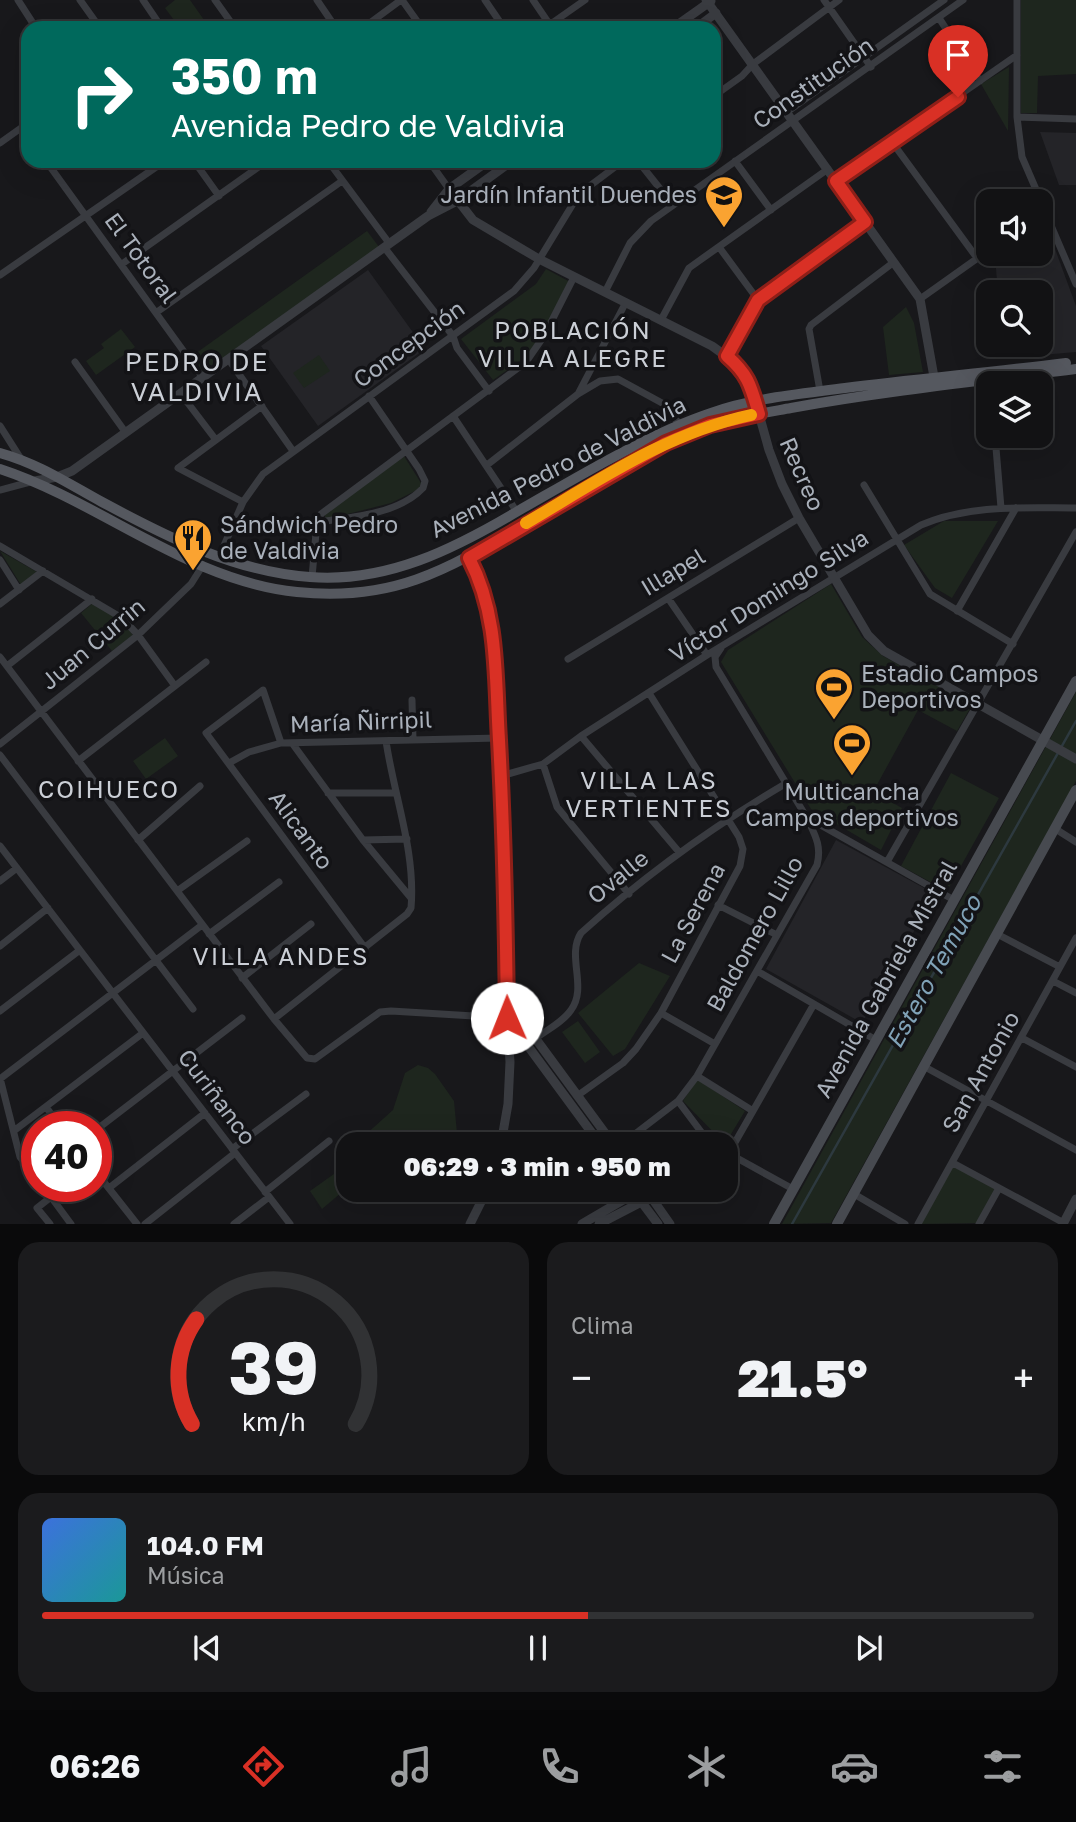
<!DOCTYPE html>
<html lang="es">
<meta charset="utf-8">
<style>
:root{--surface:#121214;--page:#1b1b1d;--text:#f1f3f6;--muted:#9c9ea0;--line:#313234;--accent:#d93025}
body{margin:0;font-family:"Golos Text",sans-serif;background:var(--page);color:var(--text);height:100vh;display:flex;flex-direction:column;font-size:26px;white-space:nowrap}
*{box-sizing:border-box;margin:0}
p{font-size:23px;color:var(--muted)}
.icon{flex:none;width:38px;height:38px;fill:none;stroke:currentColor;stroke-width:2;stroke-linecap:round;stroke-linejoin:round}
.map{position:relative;height:1224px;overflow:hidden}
.details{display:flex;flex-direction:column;gap:18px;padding:18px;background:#0a0a0b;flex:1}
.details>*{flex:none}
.banner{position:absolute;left:21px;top:21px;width:700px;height:147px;border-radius:21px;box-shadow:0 7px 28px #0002,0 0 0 2px var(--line);background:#00695c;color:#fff;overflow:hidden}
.controls{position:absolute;left:976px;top:189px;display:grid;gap:14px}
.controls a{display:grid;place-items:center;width:77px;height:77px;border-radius:14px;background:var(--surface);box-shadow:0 7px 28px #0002,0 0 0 2px var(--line);font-size:35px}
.speed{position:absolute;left:21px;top:1111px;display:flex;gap:14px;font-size:35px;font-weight:700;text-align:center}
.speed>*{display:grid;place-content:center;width:91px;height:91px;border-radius:50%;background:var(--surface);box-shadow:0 7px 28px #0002,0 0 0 2px var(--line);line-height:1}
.speed .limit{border:10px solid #d22;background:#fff;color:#111}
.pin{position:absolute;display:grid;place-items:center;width:60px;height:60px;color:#fff;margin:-72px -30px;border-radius:50% 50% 50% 0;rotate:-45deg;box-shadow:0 0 7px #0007}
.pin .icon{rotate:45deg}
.me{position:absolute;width:77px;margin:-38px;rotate:359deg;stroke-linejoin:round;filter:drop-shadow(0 0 5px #0008)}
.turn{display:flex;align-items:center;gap:24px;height:147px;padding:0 35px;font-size:32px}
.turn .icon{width:91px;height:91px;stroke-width:2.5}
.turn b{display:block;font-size:49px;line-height:60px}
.big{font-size:52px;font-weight:800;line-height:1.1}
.details .card{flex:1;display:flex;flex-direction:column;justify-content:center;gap:10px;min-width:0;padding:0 24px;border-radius:21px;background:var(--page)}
.details .dial{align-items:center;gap:0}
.dial svg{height:182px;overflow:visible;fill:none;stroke:var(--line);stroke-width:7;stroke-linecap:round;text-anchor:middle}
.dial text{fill:var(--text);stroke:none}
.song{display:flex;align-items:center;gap:21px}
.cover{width:84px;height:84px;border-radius:10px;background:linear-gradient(135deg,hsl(220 70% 55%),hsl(180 70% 35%))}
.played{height:7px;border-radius:4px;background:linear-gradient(90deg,var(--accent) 55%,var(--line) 55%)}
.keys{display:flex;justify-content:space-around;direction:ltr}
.heat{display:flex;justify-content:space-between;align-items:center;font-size:38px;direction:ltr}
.details .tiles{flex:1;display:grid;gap:18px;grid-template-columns:1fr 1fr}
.card:last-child{grid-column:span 2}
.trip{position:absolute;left:336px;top:1132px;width:402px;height:70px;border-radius:21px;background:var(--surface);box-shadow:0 7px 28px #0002,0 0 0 2px var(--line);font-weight:800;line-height:70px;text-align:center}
.tabs{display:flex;height:112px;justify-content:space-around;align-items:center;background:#070708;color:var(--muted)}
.tabs .icon{width:49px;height:49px}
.tabs .on{color:var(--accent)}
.tabs b{font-size:32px;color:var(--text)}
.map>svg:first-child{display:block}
</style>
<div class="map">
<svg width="1076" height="1224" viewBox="0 0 1076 1224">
<rect width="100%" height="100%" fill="#18181b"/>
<path fill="#242428" d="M1040,132L1076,133V185H1059Z
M1044,219L1076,306V352L1009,358L1006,345H1041V292H998L995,257L999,254H1041V221Z
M368,270L425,349L318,426L261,346Z
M836,840L935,894L862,1023L766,969Z"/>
<path fill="#1e261e" d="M175,0H190L209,27L180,28L165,8Z
M1021,0H1076V74L1038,76L1037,113H1021Z
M1009,67L1008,131L981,84Z
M367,231L379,247L203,373L192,356Z
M546,269L570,282L532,353L493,380L461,339L536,284Z
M906,307L914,323L923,372L889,375L883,327Z
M121,329L135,347L96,375L86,361L104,348L101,344Z
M319,355L330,371L304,388L293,373Z
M404,456L421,483L419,489L391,503L328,519L325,517V514Z
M944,521H998L952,598L935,588L904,545Z
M0,551L37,572L21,585Z
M831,584L862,637L883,656L972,705L957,731L918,710L873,792L902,808L881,850L811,809L721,662L728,650Z
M93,603L119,619L133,635L112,651L81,613Z
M1076,692V781L831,1223L782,1224Z
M165,738L178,756L146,779L133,761Z
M951,773L999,798L947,891L901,866Z
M639,963L670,976L625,1049L613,1056L578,1013Z
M578,1021L600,1052L585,1063L562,1032Z
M418,1065L428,1068L435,1074L454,1101L458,1144H360L364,1136L393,1110L405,1073Z
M697,1079L745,1111L725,1144L683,1101Z
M953,1163L999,1188L979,1223L918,1224Z
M348,1164V1187L322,1209L310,1191Z"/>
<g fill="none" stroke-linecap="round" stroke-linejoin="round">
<path stroke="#2d393f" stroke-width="2.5" d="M792,1224L1076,721"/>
<path stroke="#393b40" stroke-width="7" d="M18,0L36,28
M80,0L100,28
M143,0L162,28
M215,0L235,28
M317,0L336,28
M402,0L422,28
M485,0L504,28
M533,0L550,25
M824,0L871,67
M1017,0V117L1022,157L1041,201
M939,18L980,81
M363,28L401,0
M545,28L585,0
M714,96L742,76L753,64L839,0
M787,112L944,0
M1017,117L1076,119
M21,128L28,138
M892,142L977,258
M0,143L28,123
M46,161L203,378
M194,161L219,196
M328,161L389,243
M429,161L449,189
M638,161L673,205
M735,161L771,210
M51,168L61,161
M836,181L1017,55
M1041,202L1076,284
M384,247L453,336L457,348L489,391
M719,247L758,300
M122,264L267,161
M0,275L159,165
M605,292L630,243L651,221L963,0
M920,299L989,250
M157,312L342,181
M661,320L689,268L828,169
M727,356L758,300L865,222
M229,360L293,451
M75,362L126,433
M820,391L809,329L811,325L894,262
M181,394L216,440
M578,394L600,381L618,379L662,403L669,409L680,426
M453,416L517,512
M0,426L21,459
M995,436L1001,508
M487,465L578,394L626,302
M864,485L930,594L1013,644
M0,490L30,482
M243,502L178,468L262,406
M317,522C350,518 399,514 423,488L425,481L419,469L369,396
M0,546L122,618L138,635L175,686
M219,557L243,502L263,474L514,291L534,268L579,194L623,161
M0,560L19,590
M312,577L317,522L321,514L526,362L544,336L574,277
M668,598L707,655
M0,604L43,571
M957,611L1016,508
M0,657L274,1019L307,1058L315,1059L380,1012L391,1011L507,1018
M568,659L799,518
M7,666L92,599
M412,700L413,740
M581,736L679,852
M281,743L263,690L206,733L365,948
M292,743L363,840L411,898
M0,744L138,635L191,584L203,565
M0,755L193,1009
M78,761L206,662
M229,763L249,752L281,743L499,738
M543,764L557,807L629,894
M501,776L543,764L581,736L707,655L921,525C970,504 1024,508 1076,508
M328,793H396
M808,818L954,900
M1054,828L1076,842
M138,840L200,786
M363,840L407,839
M0,846L290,1224
M887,862L1076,532
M0,881L17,868
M177,891L247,841
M718,905L777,935
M209,934L279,882
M997,934L1060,967
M0,946L48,908
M757,971L876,1040
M242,978L311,924
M1053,981L1076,993
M0,1011L80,950
M661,1013L715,1044
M274,1019L407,914L411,908C416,852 394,796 386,741
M536,1038C547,1030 563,1022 571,1010C588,987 566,956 581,933C644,876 712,827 785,784
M1022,1038L1076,1067
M925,1067L1076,1150
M697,1076L753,1111
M0,1078L20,1157L37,1178
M0,1079L202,925
M577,1096L623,1063L636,1049L661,1013L740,866L743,849L739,837L649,693
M678,1101L702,1133L715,1144
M46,1107L61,1127
M15,1130L143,1033
M96,1130L242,1018
M622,1144L678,1101L697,1076L817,865C822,846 815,835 807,818L716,667L715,657L721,648
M232,1149L306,1094
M726,1152L793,1189
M729,1153L814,1004
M953,1163L1064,1223
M96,1172L137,1224
M43,1186L71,1224
M109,1188L205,1113
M265,1192L329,1141
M854,1194L905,1224
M50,1224L37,1208L51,1197
M145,1224L235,1153
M234,1224L269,1197
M918,1224L1076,938
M979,1224L999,1188"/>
<path stroke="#393b40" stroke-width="9" d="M706,0L920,299L934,377
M673,28L711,1
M696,28L716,13
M449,189L473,220L539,259L712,346L737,364L750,382L769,450L782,484L799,518L868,635L884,651L1076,759
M431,212L449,189L488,161
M35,481L57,477L72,471L428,216L457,201L512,161
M469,558L488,606L495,647L503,810L507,1018L510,1062L508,1104L501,1144
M507,1018L517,1021L530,1031L613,1144
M508,1019L600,1144
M649,1194L670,1224
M640,1200L658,1224
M470,1224L487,1190
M582,1224L635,1193L646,1191
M599,1224L651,1197
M1063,1224L1076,1199"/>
<path stroke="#474a50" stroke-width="10" d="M774,1224L1076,681
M837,1224L1076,790"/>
<path stroke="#55585f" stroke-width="10" d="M0,453C37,463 69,484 102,502C167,537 236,572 310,577C387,583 454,549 518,511C576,478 648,434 711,413C753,398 801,394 845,388C919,379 993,372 1066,363
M0,469C101,502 188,581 297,592C392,602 445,571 523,525C553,507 583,490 613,472C640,457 666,441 695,430C726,419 758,414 791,408C885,391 980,381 1076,369"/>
</g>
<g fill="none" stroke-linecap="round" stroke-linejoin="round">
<defs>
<path id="route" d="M507,1018C506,925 504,832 499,740C495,677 499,615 469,558L666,443L710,425L759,414C751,387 749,375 727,356L758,300L865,222L836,181L958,97"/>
</defs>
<use href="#route" stroke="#8d1f18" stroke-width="18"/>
<use href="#route" stroke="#d93025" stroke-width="12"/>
<path stroke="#f59e0b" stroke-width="12" d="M526,523C599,480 667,433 751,415"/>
</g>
<defs>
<symbol id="school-pin" viewBox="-11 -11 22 30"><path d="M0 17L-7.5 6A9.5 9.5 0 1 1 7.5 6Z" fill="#faa331" stroke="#131316"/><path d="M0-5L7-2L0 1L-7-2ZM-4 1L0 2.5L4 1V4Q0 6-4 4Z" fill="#111"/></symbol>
<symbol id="restaurant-pin" viewBox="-11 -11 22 30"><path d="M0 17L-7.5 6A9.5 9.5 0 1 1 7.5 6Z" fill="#faa331" stroke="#131316"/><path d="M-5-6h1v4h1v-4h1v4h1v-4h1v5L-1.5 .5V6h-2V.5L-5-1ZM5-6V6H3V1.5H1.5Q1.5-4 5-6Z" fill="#111"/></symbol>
<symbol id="stadium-pin" viewBox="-11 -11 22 30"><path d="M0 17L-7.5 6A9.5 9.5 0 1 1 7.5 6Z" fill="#faa331" stroke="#131316"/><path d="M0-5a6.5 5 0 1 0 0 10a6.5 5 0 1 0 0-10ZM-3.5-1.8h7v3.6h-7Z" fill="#111"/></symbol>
</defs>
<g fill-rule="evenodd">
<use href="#school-pin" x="702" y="173" width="44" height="60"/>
<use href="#restaurant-pin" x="171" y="516" width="44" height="60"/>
<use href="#stadium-pin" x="812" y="665" width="44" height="60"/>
<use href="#stadium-pin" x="830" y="721" width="44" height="60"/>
</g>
<g text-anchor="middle" stroke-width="7" stroke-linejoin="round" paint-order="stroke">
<g font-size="23" fill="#aab1bb" stroke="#131316">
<text transform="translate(813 83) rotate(-35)" y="8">Constitución</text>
<text transform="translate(141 258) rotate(54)" y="8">El Totoral</text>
<text transform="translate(409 344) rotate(-36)" y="8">Concepción</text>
<text transform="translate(558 467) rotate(-27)" y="8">Avenida Pedro de Valdivia</text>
<text transform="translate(802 474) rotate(66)" y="8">Recreo</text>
<text transform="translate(673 572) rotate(-31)" y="8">Illapel</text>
<text transform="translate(769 596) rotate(-32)" y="8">Víctor Domingo Silva</text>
<text transform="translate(93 644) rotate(-40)" y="8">Juan Currin</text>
<text transform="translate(361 722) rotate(-2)" y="8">María Ñirripil</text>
<text transform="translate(301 830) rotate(54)" y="8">Alicanto</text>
<text transform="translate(618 877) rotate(-39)" y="8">Ovalle</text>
<text transform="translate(693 913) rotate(-62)" y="8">La Serena</text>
<text transform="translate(755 934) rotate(-61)" y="8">Baldomero Lillo</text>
<text transform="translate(886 979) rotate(-61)" y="8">Avenida Gabriela Mistral</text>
<text transform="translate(981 1072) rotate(-61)" y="8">San Antonio</text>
<text transform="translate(217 1097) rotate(53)" y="8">Curiñanco</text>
</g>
<g font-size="23" fill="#aab1bb" stroke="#131316" text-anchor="start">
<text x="697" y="203" text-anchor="end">Jardín Infantil Duendes</text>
<text x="220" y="533">Sándwich Pedro<tspan x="220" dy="26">de Valdivia</tspan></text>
<text x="861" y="682">Estadio Campos<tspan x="861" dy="26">Deportivos</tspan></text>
<text x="852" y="800" text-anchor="middle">Multicancha<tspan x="852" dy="26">Campos deportivos</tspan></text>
</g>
<g font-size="24" letter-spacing="2" fill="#cbcfd6" stroke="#131316">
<text x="573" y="339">POBLACIÓN<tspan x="573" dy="28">VILLA ALEGRE</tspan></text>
<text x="649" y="789">VILLA LAS<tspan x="649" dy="28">VERTIENTES</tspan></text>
<text x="109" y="798">COIHUECO</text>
<text x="281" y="965">VILLA ANDES</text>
</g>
<g font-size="24" font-style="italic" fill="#80a2b7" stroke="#131316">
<text transform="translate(934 972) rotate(-61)" y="8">Estero Temuco</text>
</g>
<g font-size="26" letter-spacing="2" fill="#cbcfd6" stroke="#131316">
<text x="197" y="371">PEDRO DE<tspan x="197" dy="30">VALDIVIA</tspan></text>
</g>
</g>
</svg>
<div class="controls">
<a><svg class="icon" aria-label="sound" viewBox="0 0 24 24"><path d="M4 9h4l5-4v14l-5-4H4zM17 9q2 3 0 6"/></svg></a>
<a><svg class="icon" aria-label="search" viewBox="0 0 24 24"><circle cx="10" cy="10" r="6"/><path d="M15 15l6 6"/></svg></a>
<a><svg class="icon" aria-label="layers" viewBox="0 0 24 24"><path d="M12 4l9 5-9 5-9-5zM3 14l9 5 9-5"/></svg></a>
</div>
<div class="speed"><div class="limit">40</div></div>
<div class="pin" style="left:958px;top:97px;background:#d93025"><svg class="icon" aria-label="arrive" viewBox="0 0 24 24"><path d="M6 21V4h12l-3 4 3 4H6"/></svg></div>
<svg class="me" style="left:507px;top:1018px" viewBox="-20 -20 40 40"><circle r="19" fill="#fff"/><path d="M0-13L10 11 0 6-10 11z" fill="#d93025"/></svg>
<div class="trip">06:29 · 3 min · 950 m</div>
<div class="banner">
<div class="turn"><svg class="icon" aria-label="right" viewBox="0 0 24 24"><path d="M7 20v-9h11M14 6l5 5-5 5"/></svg><div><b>350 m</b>Avenida Pedro de Valdivia</div></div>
</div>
</div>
<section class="details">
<div class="tiles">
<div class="card dial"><svg viewBox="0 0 100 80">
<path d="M14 69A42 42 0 1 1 86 69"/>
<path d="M14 69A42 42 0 0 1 16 23" stroke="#d93025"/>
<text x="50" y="56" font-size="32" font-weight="700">39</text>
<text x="50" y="72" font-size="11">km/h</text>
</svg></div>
<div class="card"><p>Clima</p>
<div class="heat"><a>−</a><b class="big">21.5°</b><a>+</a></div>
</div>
<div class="card">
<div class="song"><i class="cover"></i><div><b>104.0 FM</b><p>Música</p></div></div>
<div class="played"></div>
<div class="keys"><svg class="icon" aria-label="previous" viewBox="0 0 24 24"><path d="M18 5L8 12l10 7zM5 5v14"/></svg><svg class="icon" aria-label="pause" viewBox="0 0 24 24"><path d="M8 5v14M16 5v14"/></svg><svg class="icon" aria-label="next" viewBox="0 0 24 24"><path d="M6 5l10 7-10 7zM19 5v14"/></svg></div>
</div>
</div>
</section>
<nav class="tabs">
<b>06:26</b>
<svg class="icon on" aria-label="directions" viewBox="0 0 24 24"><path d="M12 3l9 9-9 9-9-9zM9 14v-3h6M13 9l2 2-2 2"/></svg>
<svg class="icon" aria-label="music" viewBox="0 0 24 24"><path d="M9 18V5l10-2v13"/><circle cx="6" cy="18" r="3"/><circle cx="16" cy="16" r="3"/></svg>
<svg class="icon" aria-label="phone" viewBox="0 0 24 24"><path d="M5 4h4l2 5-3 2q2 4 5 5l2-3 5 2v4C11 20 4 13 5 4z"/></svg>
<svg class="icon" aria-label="climate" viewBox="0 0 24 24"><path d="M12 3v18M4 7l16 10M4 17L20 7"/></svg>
<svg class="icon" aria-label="car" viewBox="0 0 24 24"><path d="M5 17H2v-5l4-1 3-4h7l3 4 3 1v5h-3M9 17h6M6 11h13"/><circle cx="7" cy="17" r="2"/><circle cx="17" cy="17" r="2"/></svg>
<svg class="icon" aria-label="filters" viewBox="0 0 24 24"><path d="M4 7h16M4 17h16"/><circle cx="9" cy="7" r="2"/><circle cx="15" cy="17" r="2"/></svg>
</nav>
